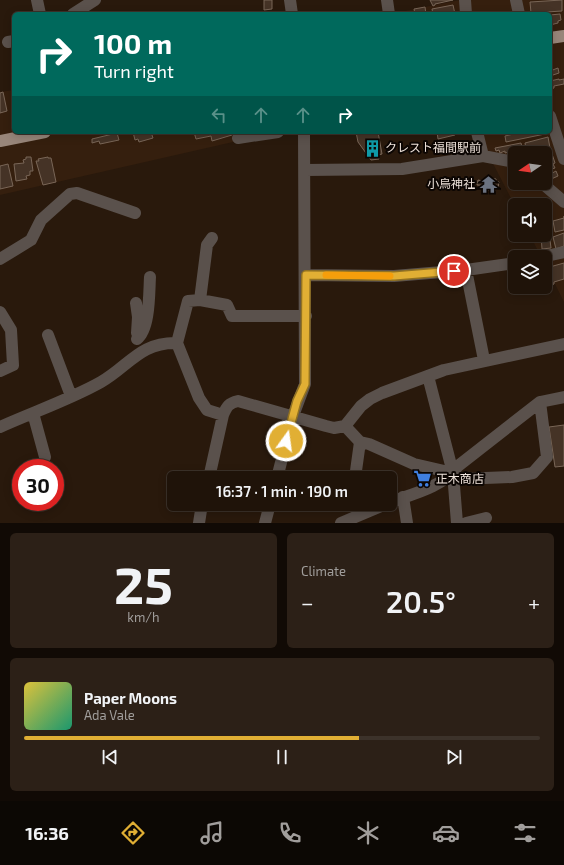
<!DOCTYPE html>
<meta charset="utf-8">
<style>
:root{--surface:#1f1309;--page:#2c2017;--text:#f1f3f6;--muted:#a19e9c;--line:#3c322a;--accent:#e1af34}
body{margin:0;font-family:"Exo 2","Noto Sans JP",sans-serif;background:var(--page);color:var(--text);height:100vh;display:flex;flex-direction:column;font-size:15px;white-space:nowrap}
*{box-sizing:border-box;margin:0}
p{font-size:13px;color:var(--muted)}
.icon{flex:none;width:22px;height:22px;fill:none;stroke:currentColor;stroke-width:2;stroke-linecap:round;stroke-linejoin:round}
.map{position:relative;height:523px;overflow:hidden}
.drawer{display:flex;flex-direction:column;gap:10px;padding:10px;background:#110a05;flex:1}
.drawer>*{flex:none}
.banner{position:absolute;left:12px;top:12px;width:540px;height:122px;border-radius:6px;box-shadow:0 2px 10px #0003,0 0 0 1px var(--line);background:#00695c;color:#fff;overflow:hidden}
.needle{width:26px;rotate:257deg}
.buttons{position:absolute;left:508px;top:146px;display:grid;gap:8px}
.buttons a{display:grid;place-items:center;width:44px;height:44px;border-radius:6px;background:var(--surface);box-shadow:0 2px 10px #0003,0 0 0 1px var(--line);font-size:20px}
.speed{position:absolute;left:12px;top:459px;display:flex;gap:8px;font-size:20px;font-weight:700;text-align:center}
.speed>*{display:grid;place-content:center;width:52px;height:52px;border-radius:50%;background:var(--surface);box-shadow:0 2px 10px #0003,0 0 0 1px var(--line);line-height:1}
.speed .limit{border:6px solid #d22;background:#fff;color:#111}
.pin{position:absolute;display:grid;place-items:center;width:34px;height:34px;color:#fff;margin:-17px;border:2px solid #fff;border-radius:50%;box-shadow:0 1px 4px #0007}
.me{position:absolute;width:44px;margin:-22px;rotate:14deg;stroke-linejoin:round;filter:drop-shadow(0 0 3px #0008)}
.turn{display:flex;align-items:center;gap:14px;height:84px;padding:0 16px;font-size:18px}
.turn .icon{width:52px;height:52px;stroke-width:2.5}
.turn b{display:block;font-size:28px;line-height:34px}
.lanes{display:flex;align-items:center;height:38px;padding:0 16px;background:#0003;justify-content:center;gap:20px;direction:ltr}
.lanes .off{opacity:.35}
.big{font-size:30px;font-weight:600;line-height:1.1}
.drawer .tile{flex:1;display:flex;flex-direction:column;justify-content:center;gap:6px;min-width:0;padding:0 14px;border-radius:6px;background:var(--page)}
.drawer .dial{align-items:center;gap:0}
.dial b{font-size:52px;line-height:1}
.song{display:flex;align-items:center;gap:12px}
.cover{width:48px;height:48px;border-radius:6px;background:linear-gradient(135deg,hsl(50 70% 55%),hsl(160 70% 35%))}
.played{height:4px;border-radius:2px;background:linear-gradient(90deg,var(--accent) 65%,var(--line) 65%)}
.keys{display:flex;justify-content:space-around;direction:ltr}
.heat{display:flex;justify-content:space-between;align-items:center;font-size:22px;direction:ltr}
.drawer .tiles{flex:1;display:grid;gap:10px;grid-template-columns:1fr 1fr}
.tile:last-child{grid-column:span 2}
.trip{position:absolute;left:167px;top:471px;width:230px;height:40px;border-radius:6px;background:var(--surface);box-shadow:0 2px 10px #0003,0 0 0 1px var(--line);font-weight:600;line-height:40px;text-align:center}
.tabs{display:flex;height:64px;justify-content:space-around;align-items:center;background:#0c0804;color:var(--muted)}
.tabs .icon{width:28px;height:28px}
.tabs .selected{color:var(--accent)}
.tabs b{font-size:18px;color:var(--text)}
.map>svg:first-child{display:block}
</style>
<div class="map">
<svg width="564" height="523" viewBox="0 0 564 523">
<rect width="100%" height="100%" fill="#29190c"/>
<path fill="#351f0e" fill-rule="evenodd" d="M460,0H564V302L545,264V257H541L530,235H545V205L515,206L487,152L482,132H550V14H390ZM515,153H545V183H515Z
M14,90V132H277L0,195V92Z"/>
<path fill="#453326" stroke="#796657" d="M264,0H272V9L264,10Z
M430,0H453L435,4V5L433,6Z
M562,0V11L531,13L530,2Z
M453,5L455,14H433L432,9Z
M425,7L426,14H415L414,9Z
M560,14L561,20L558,21V23L550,25V15Z
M558,68L559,73L550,76V71Z
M559,79V80L564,79V84L554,86V88L551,89L550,81Z
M3,92L7,111L0,113V93Z
M133,132H151L153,138L139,142L138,139L135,140Z
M194,132H231L232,135L212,141L211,136L196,139Z
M356,132H378L382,154L378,155L379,159L371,160L358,142Z
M437,132H455V135L438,139Z
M522,132H545V134L506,142L505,136Z
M117,133L119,140L100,144L99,141L92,143V139Z
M548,137L550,148L530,153L528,148L526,149L525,143Z
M521,143L523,151L515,154L514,151L505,153V151L500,153L499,150L496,151L495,148Z
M551,151L555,163L553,164L555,168L545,171V153Z
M26,157H31L33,171H30V175L26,176L27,179L16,181L14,164L24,163L23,160L26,159Z
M48,157V158H51L56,182L43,185L36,161H39L38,159Z
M8,164L13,186L0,189V166Z
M556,171L558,176L549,180L547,176L545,177Z
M487,178L496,179V182H499L498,188H496L495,191L486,190L487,186L477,185L478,180L487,182Z
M545,209L552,210L550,220H547L545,228Z
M564,216V230L555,232L553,221L564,218Z
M545,232H549L551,248L542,249L541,235H545Z
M564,233V246L556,249L553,237Z
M564,263V279L554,282V284L549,286L546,268Z
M564,425V466L555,467L549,427Z"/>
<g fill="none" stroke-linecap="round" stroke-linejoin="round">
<path stroke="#5a514c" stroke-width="12" d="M37,0L40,14
M290,0L292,14
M387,0L389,14
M465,0L466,14
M516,0L519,14
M73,14L95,0
M8,42L14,41
M550,116L564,159
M477,132L483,156
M238,138L278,132
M305,170L402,169L483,156L515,162
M542,183L564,202
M542,257L564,252
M0,259L31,240L41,220L70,194L77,193L135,213
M466,270L484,360
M306,275L394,276L466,270L515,263
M200,300L207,245L212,238
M136,303L138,317L137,333
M0,312L11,330L13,365L0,371
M48,335L71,396
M137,339C150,329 149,293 150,277
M428,376L453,473L457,523
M33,413L45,457
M223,415L207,410L199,398L177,343L188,301L200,300L227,305L232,316H306
M345,426L360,442L369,444L414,464L453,473L461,479L512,477L533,473L547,457L540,402
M0,427C33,412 69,400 101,382C129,366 140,342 177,343
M209,478L223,415C227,406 229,403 238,401L326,426L334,428L345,426L361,406L370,399L382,393L444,370L564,344
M277,478L293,416L305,384L304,132
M355,478L360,442
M403,497L407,523
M390,502C413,494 443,487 458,466L540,402L564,397
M199,523L202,504
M265,523L270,504
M341,523L386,504
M466,523L486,518"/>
<path stroke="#98867a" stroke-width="12" d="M550,38L564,36
M0,141L45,132"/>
</g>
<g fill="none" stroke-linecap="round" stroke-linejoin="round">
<defs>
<path id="route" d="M286,441L297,401L305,384L306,275L394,276L454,271"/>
</defs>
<use href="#route" stroke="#927222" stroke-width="10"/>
<use href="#route" stroke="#e1af34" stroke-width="7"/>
<path stroke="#f59e0b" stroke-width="7" d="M326,275L390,276"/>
</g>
<defs>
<symbol id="building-bare" viewBox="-9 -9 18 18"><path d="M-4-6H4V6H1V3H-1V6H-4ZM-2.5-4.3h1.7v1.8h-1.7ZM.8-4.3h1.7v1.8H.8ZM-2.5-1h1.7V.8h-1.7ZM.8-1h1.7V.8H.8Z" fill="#0f9aa8" stroke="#0c0603" stroke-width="2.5" paint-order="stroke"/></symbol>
<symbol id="temple-bare" viewBox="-9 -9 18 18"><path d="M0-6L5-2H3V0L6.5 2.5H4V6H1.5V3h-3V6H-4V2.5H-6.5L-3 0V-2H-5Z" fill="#6b7280" stroke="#0c0603" stroke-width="2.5" paint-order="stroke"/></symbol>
<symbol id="supermarket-bare" viewBox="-9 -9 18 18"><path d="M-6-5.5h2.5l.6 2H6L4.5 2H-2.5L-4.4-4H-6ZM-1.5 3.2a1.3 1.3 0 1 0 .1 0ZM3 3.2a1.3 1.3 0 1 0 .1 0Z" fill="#3f7fe0" stroke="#0c0603" stroke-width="2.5" paint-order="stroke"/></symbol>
</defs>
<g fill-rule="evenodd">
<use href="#building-bare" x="360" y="136" width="25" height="25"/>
<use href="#temple-bare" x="476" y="172" width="25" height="25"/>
<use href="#supermarket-bare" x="410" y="466" width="25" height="25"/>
</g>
<g text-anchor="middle" stroke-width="4" stroke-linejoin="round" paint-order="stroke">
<g font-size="12" fill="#ede1d9" stroke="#0c0603" text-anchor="start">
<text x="385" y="152">クレスト福間駅前</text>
<text x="475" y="188" text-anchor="end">小烏神社</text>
<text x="436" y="483">正木商店</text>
</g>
</g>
</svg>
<div class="buttons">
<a><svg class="needle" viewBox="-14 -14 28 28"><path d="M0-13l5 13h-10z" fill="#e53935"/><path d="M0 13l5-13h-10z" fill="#a19e9c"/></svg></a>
<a><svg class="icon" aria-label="sound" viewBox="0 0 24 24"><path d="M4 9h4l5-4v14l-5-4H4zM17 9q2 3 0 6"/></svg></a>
<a><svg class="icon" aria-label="layers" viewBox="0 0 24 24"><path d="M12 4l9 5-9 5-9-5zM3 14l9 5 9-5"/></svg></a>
</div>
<div class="speed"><div class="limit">30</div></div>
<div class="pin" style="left:454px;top:271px;background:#d93025"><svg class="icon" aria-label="arrive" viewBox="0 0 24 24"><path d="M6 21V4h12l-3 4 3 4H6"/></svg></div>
<svg class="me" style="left:286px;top:441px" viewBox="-20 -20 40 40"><circle r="17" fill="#e1af34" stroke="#fff" stroke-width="3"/><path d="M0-11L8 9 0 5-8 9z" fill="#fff"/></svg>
<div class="trip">16:37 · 1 min · 190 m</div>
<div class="banner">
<div class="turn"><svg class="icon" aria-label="right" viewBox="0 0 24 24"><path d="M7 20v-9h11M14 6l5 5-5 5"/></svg><div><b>100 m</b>Turn right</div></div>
<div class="lanes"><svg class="icon off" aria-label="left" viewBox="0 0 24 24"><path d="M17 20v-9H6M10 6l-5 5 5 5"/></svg><svg class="icon off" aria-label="ahead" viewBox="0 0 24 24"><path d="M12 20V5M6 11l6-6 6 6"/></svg><svg class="icon off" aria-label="ahead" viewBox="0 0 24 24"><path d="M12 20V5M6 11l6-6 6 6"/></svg><svg class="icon" aria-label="right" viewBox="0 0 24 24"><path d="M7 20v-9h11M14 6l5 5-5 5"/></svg></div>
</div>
</div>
<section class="drawer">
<div class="tiles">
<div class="tile dial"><b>25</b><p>km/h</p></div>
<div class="tile"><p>Climate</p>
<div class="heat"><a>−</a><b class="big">20.5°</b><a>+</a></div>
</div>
<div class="tile">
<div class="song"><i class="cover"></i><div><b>Paper Moons</b><p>Ada Vale</p></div></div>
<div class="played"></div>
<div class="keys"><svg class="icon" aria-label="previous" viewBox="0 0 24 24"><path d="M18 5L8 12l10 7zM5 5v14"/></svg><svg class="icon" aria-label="pause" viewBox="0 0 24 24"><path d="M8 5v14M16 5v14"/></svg><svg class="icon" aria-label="next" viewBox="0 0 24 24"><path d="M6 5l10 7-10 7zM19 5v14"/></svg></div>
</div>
</div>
</section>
<nav class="tabs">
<b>16:36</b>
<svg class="icon selected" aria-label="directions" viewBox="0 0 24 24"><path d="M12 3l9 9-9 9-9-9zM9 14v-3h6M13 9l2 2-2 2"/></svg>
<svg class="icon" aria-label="music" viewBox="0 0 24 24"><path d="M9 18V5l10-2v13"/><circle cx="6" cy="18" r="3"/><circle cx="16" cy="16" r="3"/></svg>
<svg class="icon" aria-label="phone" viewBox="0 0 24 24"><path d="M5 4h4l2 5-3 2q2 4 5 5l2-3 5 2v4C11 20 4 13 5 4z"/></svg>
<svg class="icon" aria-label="climate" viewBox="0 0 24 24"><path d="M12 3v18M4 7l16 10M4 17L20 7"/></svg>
<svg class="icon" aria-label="car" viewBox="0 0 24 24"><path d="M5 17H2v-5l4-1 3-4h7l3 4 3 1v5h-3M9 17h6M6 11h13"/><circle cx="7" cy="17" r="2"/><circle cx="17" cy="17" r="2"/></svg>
<svg class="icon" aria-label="filters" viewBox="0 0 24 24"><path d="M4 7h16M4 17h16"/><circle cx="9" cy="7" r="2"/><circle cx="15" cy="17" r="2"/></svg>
</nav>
